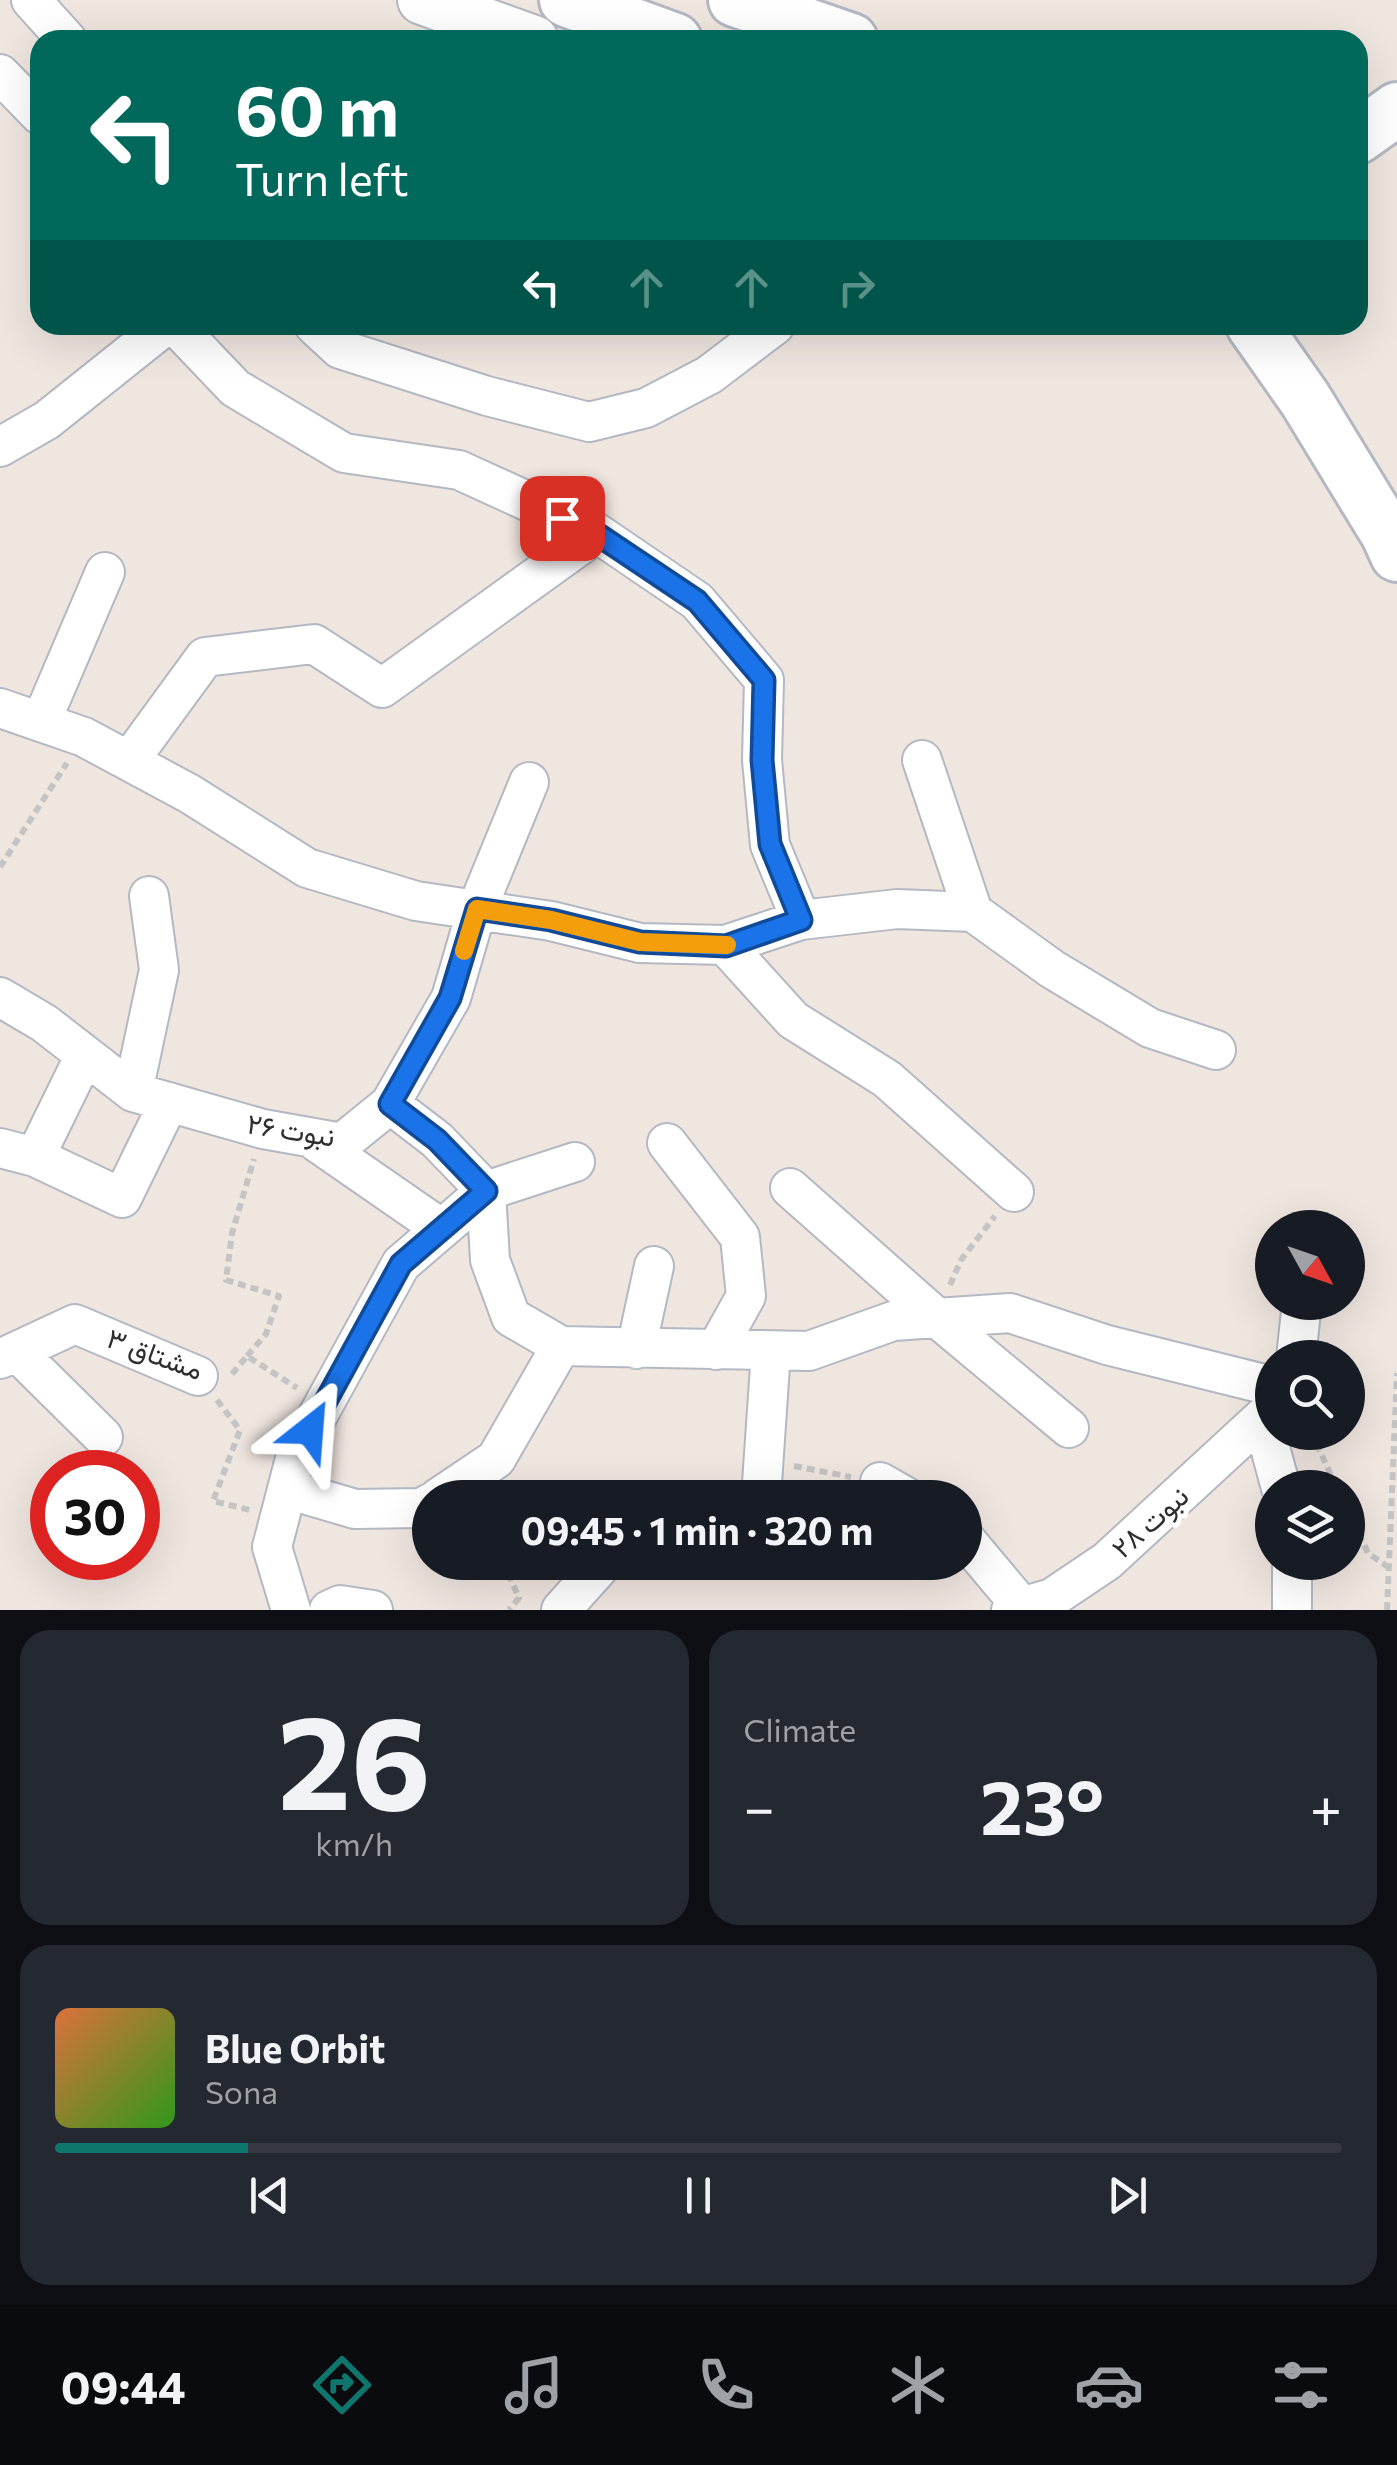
<!DOCTYPE html>
<meta charset="utf-8">
<style>
:root{--surface:#171b24;--page:#242831;--text:#f1f3f6;--muted:#9ea1a6;--line:#363941;--accent:#0f766e}
body{margin:0;font-family:Commissioner,Vazirmatn,sans-serif;background:var(--page);color:var(--text);height:100vh;display:flex;flex-direction:column;font-size:38px;white-space:nowrap}
*{box-sizing:border-box;margin:0}
p{font-size:32px;color:var(--muted)}
.icon{flex:none;width:55px;height:55px;fill:none;stroke:currentColor;stroke-width:2;stroke-linecap:round;stroke-linejoin:round}
.map{position:relative;height:1610px;overflow:hidden}
.drawer{display:flex;flex-direction:column;gap:20px;padding:20px;background:#0d0f14;flex:1}
.drawer>*{flex:none}
.hud{position:absolute;left:30px;top:30px;width:1338px;height:305px;border-radius:30px;box-shadow:0 10px 40px #0002;background:#00695c;color:#fff;overflow:hidden}
.needle{width:65px;rotate:130deg}
.controls{position:absolute;left:1255px;top:1210px;display:grid;gap:20px}
.controls a{display:grid;place-items:center;width:110px;height:110px;border-radius:50%;background:var(--surface);box-shadow:0 10px 40px #0002;font-size:50px}
.speed{position:absolute;left:30px;top:1450px;display:flex;gap:20px;font-size:50px;font-weight:700;text-align:center}
.speed>*{display:grid;place-content:center;width:130px;height:130px;border-radius:50%;background:var(--surface);box-shadow:0 10px 40px #0002;line-height:1}
.speed .limit{border:15px solid #d22;background:#fff;color:#111}
.pin{position:absolute;display:grid;place-items:center;width:85px;height:85px;color:#fff;margin:-42px;border-radius:20px;box-shadow:0 5px 15px #0006}
.me{position:absolute;width:110px;margin:-55px;rotate:28deg;stroke-linejoin:round;filter:drop-shadow(0 0 8px #0008)}
.turn{display:flex;align-items:center;gap:35px;height:210px;padding:0 40px;font-size:45px}
.turn .icon{width:130px;height:130px;stroke-width:2.5}
.turn b{display:block;font-size:70px;line-height:85px}
.lanes{display:flex;align-items:center;height:95px;padding:0 40px;background:#0003;justify-content:center;gap:50px;direction:ltr}
.lanes .off{opacity:.35}
.big{font-size:75px;font-weight:700;line-height:1.1}
.drawer .card{flex:1;display:flex;flex-direction:column;justify-content:center;gap:15px;min-width:0;padding:0 35px;border-radius:30px;background:var(--page)}
.drawer .dial{align-items:center;gap:0}
.dial b{font-size:130px;line-height:1}
.song{display:flex;align-items:center;gap:30px}
.cover{width:120px;height:120px;border-radius:15px;background:linear-gradient(135deg,hsl(20 70% 55%),hsl(110 70% 35%))}
.played{height:10px;border-radius:5px;background:linear-gradient(90deg,var(--accent) 15%,var(--line) 15%)}
.keys{display:flex;justify-content:space-around;direction:ltr}
.heat{display:flex;justify-content:space-between;align-items:center;font-size:55px;direction:ltr}
.drawer .tiles{flex:1;display:grid;gap:20px;grid-template-columns:1fr 1fr}
.card:last-child{grid-column:span 2}
.trip{position:absolute;left:412px;top:1480px;width:570px;height:100px;border-radius:50px;background:var(--surface);box-shadow:0 10px 40px #0002;font-weight:700;line-height:100px;text-align:center}
.tab-bar{display:flex;height:160px;justify-content:space-around;align-items:center;background:#090b0e;color:var(--muted)}
.tab-bar .icon{width:70px;height:70px}
.tab-bar .on{color:var(--accent)}
.tab-bar b{font-size:45px;color:var(--text)}
.map>svg:first-child{display:block}
</style>
<div class="map">
<svg width="1397" height="1610" viewBox="0 0 1397 1610">
<rect width="100%" height="100%" fill="#f0e6e0"/>
<g fill="none" stroke-linecap="round" stroke-linejoin="round">
<defs>
<path id="minor" d="M31,0L67,40
M0,74L40,115
M175,325L235,388L344,453L459,470L597,533L697,601L764,680L762,760L770,845L801,920
M314,325L340,349L487,396L589,422L646,408L709,375L775,325
M0,447L47,420L166,325
M0,708L84,737L190,794L307,868L416,901L551,921L640,943L725,945L801,920L897,909L973,912L1052,969L1150,1028L1216,1050
M41,722L105,572
M922,760L973,912
M129,761L205,657L314,644L382,688L597,533
M725,945L793,1020L887,1079L1014,1192
M0,997L44,1023L133,1092L263,1129L342,1143L390,1104L451,998L477,909L529,782
M133,1092L159,970L149,896
M390,1104L437,1140L486,1191L490,1260L511,1317L561,1346L809,1351L893,1321L1010,1313L1107,1345L1272,1386
M312,1139L442,1229
M667,1143L740,1237L746,1296L716,1350
M0,1148L35,1157L85,1055
M35,1157L122,1198L169,1102
M790,1188L937,1318L1069,1428
M636,1349L654,1266
M18,1353L103,1437
M1296,1358L1302,1302
M0,1359L75,1324L198,1376
M1262,1418L1281,1488
M880,1482L908,1498
M287,1489L355,1509L421,1508L430,1503
M438,1498L496,1459L561,1346
M761,1498L771,1351
M965,1539L1022,1607
M1292,1562V1610
M291,1610L272,1547L296,1455L401,1264L486,1191L575,1162
M329,1610L340,1605L373,1610
M561,1610L604,1562
M1011,1610L1052,1598L1107,1561L1272,1409"/>
<path id="tertiary" d="M422,0L534,40"/>
<path id="secondary" d="M566,0L675,40
M735,0L851,40
M1358,137L1397,109
M1253,325L1305,399L1388,535L1397,555"/>
</defs>
<use href="#minor" stroke="#b4b8c2" stroke-width="42"/>
<use href="#tertiary" stroke="#b4b8c2" stroke-width="52"/>
<use href="#secondary" stroke="#b4b8c2" stroke-width="58"/>
<path stroke="#c4c4c4" stroke-width="6" stroke-dasharray="8 5" stroke-linecap="butt" d="M0,867L67,763
M950,1285L961,1260L995,1216
M247,1356L266,1334L279,1296L226,1280L232,1233L254,1159
M232,1374L247,1356L297,1388
M217,1400L240,1430L213,1501L250,1510
M1311,1432L1337,1488
M794,1466L851,1477
M1348,1510L1368,1553L1388,1567
M503,1562L519,1598L509,1610
M1387,1610L1397,1373"/>
<use href="#minor" stroke="#fff" stroke-width="38"/>
<use href="#tertiary" stroke="#fff" stroke-width="48"/>
<use href="#secondary" stroke="#fff" stroke-width="52"/>
</g>
<g fill="none" stroke-linecap="round" stroke-linejoin="round">
<defs>
<path id="route" d="M310,1430L401,1264L486,1191L437,1140L390,1104L450,998L477,909L551,920L640,942L726,946L801,920L770,844L762,760L764,680L697,601L597,534L562,518"/>
</defs>
<use href="#route" stroke="#114b97" stroke-width="25"/>
<use href="#route" stroke="#1a73e8" stroke-width="18"/>
<path stroke="#f59e0b" stroke-width="18" d="M464,951L477,909L551,920L640,942L727,945"/>
</g>
<g text-anchor="middle" stroke-width="10" stroke-linejoin="round" paint-order="stroke">
<g font-size="28" fill="#2e2e2e" stroke="#fff">
<text transform="translate(291 1130) rotate(9)" y="10">نبوت ۲۶</text>
<text transform="translate(155 1354) rotate(20)" y="10">مشتاق ۳</text>
<text transform="translate(1150 1522) rotate(-42)" y="10">نبوت ۲۸</text>
</g>
</g>
</svg>
<div class="controls">
<a><svg class="needle" viewBox="-14 -14 28 28"><path d="M0-13l5 13h-10z" fill="#e53935"/><path d="M0 13l5-13h-10z" fill="#9ea1a6"/></svg></a>
<a><svg class="icon" aria-label="search" viewBox="0 0 24 24"><circle cx="10" cy="10" r="6"/><path d="M15 15l6 6"/></svg></a>
<a><svg class="icon" aria-label="layers" viewBox="0 0 24 24"><path d="M12 4l9 5-9 5-9-5zM3 14l9 5 9-5"/></svg></a>
</div>
<div class="speed"><div class="limit">30</div></div>
<div class="pin" style="left:562px;top:518px;background:#d93025"><svg class="icon" aria-label="arrive" viewBox="0 0 24 24"><path d="M6 21V4h12l-3 4 3 4H6"/></svg></div>
<svg class="me" style="left:310px;top:1430px" viewBox="-20 -20 40 40"><path d="M0-17L14 15 0 8-14 15z" fill="#1a73e8" stroke="#fff" stroke-width="4"/></svg>
<div class="trip">09:45 · 1 min · 320 m</div>
<div class="hud">
<div class="turn"><svg class="icon" aria-label="left" viewBox="0 0 24 24"><path d="M17 20v-9H6M10 6l-5 5 5 5"/></svg><div><b>60 m</b>Turn left</div></div>
<div class="lanes"><svg class="icon" aria-label="left" viewBox="0 0 24 24"><path d="M17 20v-9H6M10 6l-5 5 5 5"/></svg><svg class="icon off" aria-label="ahead" viewBox="0 0 24 24"><path d="M12 20V5M6 11l6-6 6 6"/></svg><svg class="icon off" aria-label="ahead" viewBox="0 0 24 24"><path d="M12 20V5M6 11l6-6 6 6"/></svg><svg class="icon off" aria-label="right" viewBox="0 0 24 24"><path d="M7 20v-9h11M14 6l5 5-5 5"/></svg></div>
</div>
</div>
<section class="drawer">
<div class="tiles">
<div class="card dial"><b>26</b><p>km/h</p></div>
<div class="card"><p>Climate</p>
<div class="heat"><a>−</a><b class="big">23°</b><a>+</a></div>
</div>
<div class="card">
<div class="song"><i class="cover"></i><div><b>Blue Orbit</b><p>Sona</p></div></div>
<div class="played"></div>
<div class="keys"><svg class="icon" aria-label="previous" viewBox="0 0 24 24"><path d="M18 5L8 12l10 7zM5 5v14"/></svg><svg class="icon" aria-label="pause" viewBox="0 0 24 24"><path d="M8 5v14M16 5v14"/></svg><svg class="icon" aria-label="next" viewBox="0 0 24 24"><path d="M6 5l10 7-10 7zM19 5v14"/></svg></div>
</div>
</div>
</section>
<nav class="tab-bar">
<b>09:44</b>
<svg class="icon on" aria-label="directions" viewBox="0 0 24 24"><path d="M12 3l9 9-9 9-9-9zM9 14v-3h6M13 9l2 2-2 2"/></svg>
<svg class="icon" aria-label="music" viewBox="0 0 24 24"><path d="M9 18V5l10-2v13"/><circle cx="6" cy="18" r="3"/><circle cx="16" cy="16" r="3"/></svg>
<svg class="icon" aria-label="phone" viewBox="0 0 24 24"><path d="M5 4h4l2 5-3 2q2 4 5 5l2-3 5 2v4C11 20 4 13 5 4z"/></svg>
<svg class="icon" aria-label="climate" viewBox="0 0 24 24"><path d="M12 3v18M4 7l16 10M4 17L20 7"/></svg>
<svg class="icon" aria-label="car" viewBox="0 0 24 24"><path d="M5 17H2v-5l4-1 3-4h7l3 4 3 1v5h-3M9 17h6M6 11h13"/><circle cx="7" cy="17" r="2"/><circle cx="17" cy="17" r="2"/></svg>
<svg class="icon" aria-label="filters" viewBox="0 0 24 24"><path d="M4 7h16M4 17h16"/><circle cx="9" cy="7" r="2"/><circle cx="15" cy="17" r="2"/></svg>
</nav>
